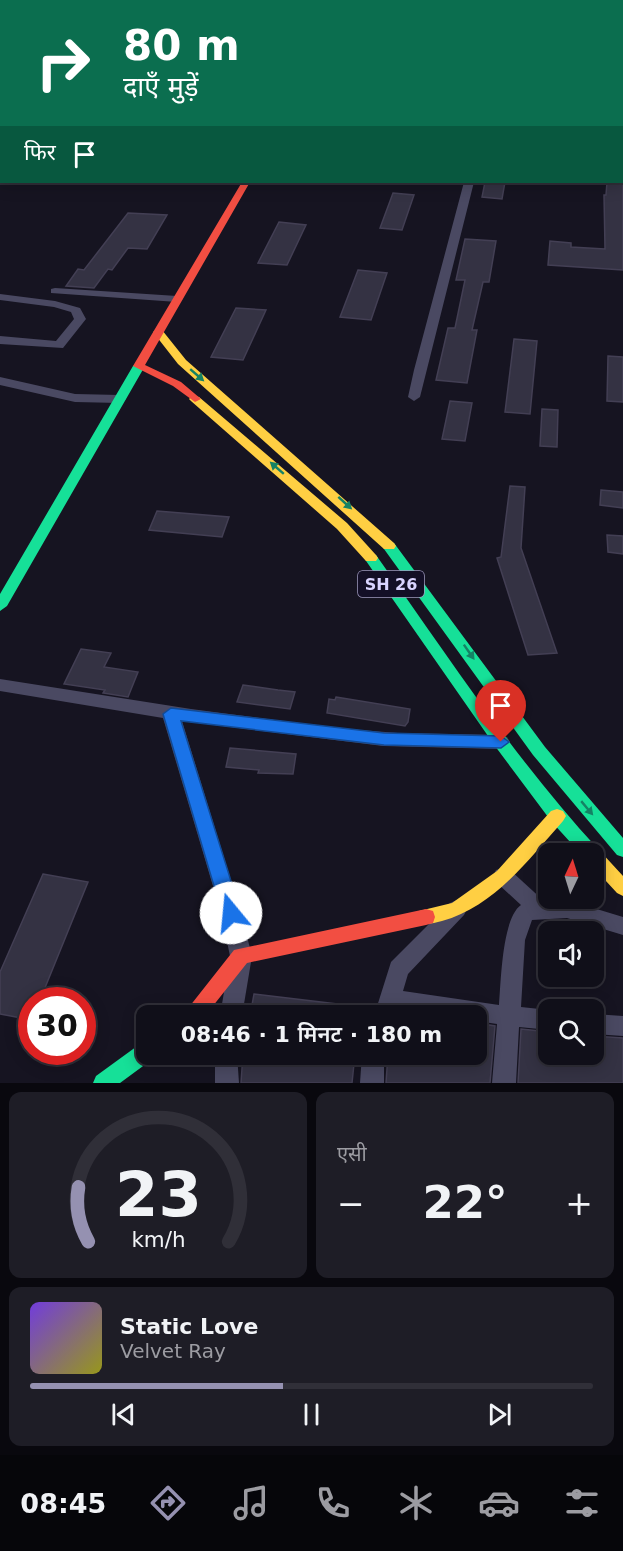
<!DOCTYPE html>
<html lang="hi">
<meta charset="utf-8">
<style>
:root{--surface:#100f19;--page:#1e1d26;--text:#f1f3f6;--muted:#9c9ca2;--line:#302f38;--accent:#9591b1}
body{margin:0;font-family:"DejaVu Sans","Noto Sans Devanagari",sans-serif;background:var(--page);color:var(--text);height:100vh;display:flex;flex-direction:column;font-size:22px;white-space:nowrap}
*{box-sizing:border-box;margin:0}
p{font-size:20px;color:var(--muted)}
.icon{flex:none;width:33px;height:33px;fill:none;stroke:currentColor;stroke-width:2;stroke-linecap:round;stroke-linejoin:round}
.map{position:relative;height:1083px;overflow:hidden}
.side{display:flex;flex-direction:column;gap:9px;padding:9px;background:#09080e;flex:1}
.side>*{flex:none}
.hud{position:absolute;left:0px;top:0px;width:624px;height:183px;box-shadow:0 3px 15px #0003,0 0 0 2px var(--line);background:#0b6e4f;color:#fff;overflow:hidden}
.needle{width:39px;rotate:4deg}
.tools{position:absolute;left:538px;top:843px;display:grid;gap:12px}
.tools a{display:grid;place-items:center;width:66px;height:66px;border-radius:12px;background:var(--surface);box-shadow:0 3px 15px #0003,0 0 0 2px var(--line);font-size:30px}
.speed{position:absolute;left:18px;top:987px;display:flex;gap:12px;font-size:30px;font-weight:700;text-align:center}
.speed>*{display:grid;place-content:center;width:78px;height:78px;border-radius:50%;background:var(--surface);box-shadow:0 3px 15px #0003,0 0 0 2px var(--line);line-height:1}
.speed .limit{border:9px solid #d22;background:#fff;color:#111}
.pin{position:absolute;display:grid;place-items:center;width:51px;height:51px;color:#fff;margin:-62px -26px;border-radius:50% 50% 50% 0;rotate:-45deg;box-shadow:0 0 6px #0007}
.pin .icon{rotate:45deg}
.me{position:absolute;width:66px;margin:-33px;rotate:343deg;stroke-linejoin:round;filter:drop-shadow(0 0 4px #0008)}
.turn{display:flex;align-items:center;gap:21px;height:126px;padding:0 24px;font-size:27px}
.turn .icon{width:78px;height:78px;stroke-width:2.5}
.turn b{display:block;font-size:42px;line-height:51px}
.then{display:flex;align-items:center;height:57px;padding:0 24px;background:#0003;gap:12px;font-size:22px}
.big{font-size:45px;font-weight:600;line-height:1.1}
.side .tile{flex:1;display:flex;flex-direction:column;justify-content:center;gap:9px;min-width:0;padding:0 21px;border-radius:12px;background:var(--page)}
.side .dial{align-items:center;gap:0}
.dial svg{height:156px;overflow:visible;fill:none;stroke:var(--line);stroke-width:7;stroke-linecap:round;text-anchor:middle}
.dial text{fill:var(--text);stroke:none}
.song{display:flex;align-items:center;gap:18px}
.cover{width:72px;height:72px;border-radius:9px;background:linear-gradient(135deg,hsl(260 70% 55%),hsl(60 70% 35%))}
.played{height:6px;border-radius:3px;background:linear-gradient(90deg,var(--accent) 45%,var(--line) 45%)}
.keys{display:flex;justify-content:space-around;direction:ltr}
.heat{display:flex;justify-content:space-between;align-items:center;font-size:33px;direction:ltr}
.side .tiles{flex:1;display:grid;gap:9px;grid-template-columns:1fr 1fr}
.tile:last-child{grid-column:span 2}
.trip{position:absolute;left:136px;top:1005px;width:351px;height:60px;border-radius:12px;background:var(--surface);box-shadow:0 3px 15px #0003,0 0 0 2px var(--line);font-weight:600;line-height:60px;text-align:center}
.menu{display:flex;height:96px;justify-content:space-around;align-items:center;background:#06060a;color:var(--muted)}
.menu .icon{width:42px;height:42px}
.menu .on{color:var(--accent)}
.menu b{font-size:27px;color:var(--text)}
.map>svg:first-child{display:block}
</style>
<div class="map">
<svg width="623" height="1083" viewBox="0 0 623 1083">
<rect width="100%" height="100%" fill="#161421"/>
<path fill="#343243" stroke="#433f54" stroke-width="1.5" d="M485,182H505L502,199L482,197Z
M607,182H623V270L548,265L550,241L571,243V247L605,249L604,195H606Z
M393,193L414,195L402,230L380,228Z
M128,213L167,215L147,249L128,248L112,270L108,269L94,288L66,286L78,269L84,270Z
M279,222L306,225L287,265L258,263Z
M465,239L496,241L489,282H483L472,330H477L467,383L436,380L448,328H455L465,280H456Z
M358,270L387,273L371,320L340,317Z
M236,308L266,310L243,360L211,357Z
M514,339L537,341L530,414L505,412Z
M608,356L623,357V402L607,401Z
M450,401L472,403L465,441L442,439Z
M542,409L558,410L557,447L540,446Z
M510,486L525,487L521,548L557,653L528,655L497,558L501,557Z
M601,490L623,492V508L600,505Z
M157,511L229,517L222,537L149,530Z
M607,535L623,536V554L608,552Z
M81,649L111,653L104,667L138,672L128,697L103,693L105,690L64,684Z
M243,685L278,690L295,692L290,709L237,702Z
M336,697L410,709L408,722L405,726L327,713L329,699L335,700Z
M230,748L296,754L293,774L258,773L259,770L226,767Z
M43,874L88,882L40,1000H32V1020L0,1014V972Z
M254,994L354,1006V1016H250Z
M477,1023L495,1026L490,1083H386L388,1054H477Z
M521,1029L549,1032V1054H594V1036L623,1038V1083H518Z
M243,1054H355L352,1083H241Z"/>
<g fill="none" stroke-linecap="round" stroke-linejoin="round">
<path fill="#4a4962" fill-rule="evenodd" d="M505,0H511V2H505Z
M614,0H623V2H615Z
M622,71H623V75H622Z
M622,164H623V170H622Z
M464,182H474L420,397L414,401L408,397L414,370Z
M55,288L177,296L183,299L177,302L51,293V289Z
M0,294L55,301L80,308L86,319L63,348L0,344V336L56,341L74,319L71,312L54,307L0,300Z
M0,377L75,394L120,395L126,399L120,403L75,402L0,385Z
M0,679L191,709L335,728L398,733L501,735L507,737L510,742L507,747L501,749L383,746L182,721L241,913L252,956L242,1016H220L230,956L221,913L163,718L0,691Z
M503,868L510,870L545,902L567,900L623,917V935L567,918L532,920L525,940L521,1007L549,1010V1030L519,1027L516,1083H492L497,1024L477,1021V1016H436L398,1010L396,1016H374L391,962L450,903L457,900L464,903L467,909L464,915L408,974L403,991L499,1005C501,982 502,918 521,905L496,882L493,876L496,870Z
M594,1014L623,1016V1036L594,1034Z
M215,1054H237L239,1083H215Z
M362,1054H384V1083H360Z"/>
<path fill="#16e098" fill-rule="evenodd" d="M139,363L145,366L7,606L0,611V594L133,366Z
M389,542L394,543L545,747L623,838V857L617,855L533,755L384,549L382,546L384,543Z
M371,554L376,555C447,655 515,759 598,849L601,854L598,859L594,860V854H581L551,821L495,746L364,558Z
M147,1042V1054H156L154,1058L120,1083H93L96,1076L140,1044Z"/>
<path fill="#ffcf43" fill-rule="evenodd" d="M0,117H2V121H0Z
M158,329L162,330L186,360L394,543L396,546L394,549H384L178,364L153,332Z
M195,396L199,397L347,523L376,555L378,558L376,561H366L337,529L191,401L189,399L191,397Z
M557,809L563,811L566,816L563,821C529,859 494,907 442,921C434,923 428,925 419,923L417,917L419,911L452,903L497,871L551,811Z
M594,849L600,851L623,876V896L617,893L594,868V854H586Z"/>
<path fill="#f24e42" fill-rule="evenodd" d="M343,0H349L342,2Z
M242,182H250L145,365L181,382L201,399L195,402L173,386L133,366Z
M426,909L433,911L435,917L433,923L426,925L247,963L205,1016H182L234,950Z"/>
</g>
<defs><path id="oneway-solid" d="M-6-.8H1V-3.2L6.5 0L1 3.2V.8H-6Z" transform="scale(1.5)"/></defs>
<g fill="#158265">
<use href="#oneway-solid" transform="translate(197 375) rotate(41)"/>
<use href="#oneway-solid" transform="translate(277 468) rotate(-139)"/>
<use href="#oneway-solid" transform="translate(345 503) rotate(42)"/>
<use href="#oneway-solid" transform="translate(469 652) rotate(55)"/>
<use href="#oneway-solid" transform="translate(587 808) rotate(50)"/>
</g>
<path fill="#1a73e8" stroke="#114b97" stroke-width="1.5" d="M171,708L384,733L501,736L509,742L501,748L384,745L181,721L241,913L238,919L231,921L225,919L222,913L163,714Z"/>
<g text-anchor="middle" stroke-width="6" stroke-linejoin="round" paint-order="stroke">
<rect fill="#130f26" stroke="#9e99be" stroke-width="1.5" x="358" y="571" width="66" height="26" rx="4.5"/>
<g font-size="16" font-weight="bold" fill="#d9d4ff">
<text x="391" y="590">SH 26</text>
</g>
</g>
</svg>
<div class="tools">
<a><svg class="needle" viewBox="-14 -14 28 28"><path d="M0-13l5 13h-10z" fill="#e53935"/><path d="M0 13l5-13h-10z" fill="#9c9ca2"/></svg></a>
<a><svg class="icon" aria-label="sound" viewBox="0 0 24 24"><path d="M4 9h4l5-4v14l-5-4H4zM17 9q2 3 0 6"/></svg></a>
<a><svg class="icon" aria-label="search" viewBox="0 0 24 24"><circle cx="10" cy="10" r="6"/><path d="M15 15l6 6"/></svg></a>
</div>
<div class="speed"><div class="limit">30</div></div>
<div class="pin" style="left:501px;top:742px;background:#d93025"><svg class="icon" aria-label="arrive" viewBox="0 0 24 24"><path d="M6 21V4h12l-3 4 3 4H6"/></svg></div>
<svg class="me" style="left:231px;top:913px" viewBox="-20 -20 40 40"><circle r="19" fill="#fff"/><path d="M0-13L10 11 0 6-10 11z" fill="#1a73e8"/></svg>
<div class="trip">08:46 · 1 मिनट · 180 m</div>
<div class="hud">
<div class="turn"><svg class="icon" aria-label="right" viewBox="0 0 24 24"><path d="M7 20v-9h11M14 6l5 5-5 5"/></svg><div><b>80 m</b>दाएँ मुड़ें</div></div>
<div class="then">फिर<svg class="icon" aria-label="arrive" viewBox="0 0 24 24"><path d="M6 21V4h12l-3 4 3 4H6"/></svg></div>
</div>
</div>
<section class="side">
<div class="tiles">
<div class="tile dial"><svg viewBox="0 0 100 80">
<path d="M14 69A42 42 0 1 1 86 69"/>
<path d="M14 69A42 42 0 0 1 9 41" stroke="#9591b1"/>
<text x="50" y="56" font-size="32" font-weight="700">23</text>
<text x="50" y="72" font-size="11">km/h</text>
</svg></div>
<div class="tile"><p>एसी</p>
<div class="heat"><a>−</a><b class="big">22°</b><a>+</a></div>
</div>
<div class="tile">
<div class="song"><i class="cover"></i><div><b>Static Love</b><p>Velvet Ray</p></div></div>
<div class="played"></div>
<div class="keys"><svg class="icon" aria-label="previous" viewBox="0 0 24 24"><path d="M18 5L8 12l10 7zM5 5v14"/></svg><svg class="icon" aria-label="pause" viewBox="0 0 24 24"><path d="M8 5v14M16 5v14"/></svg><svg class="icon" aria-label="next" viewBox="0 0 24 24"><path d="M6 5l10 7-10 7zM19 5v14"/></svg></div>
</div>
</div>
</section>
<nav class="menu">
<b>08:45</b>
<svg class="icon on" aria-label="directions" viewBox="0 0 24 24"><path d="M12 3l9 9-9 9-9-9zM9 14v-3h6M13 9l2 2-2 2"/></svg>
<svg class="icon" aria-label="music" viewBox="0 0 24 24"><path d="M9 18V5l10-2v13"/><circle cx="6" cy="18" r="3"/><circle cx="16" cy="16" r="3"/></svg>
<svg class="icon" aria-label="phone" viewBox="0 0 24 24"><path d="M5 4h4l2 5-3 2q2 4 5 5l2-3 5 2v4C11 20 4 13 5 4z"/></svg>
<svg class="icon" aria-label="climate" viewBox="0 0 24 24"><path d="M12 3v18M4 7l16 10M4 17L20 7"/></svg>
<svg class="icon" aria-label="car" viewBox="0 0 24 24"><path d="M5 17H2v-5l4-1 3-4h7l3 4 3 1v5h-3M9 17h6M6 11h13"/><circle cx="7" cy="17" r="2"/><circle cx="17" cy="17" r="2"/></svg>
<svg class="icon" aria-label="filters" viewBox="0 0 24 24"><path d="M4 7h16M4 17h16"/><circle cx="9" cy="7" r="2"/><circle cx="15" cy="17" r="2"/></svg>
</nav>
